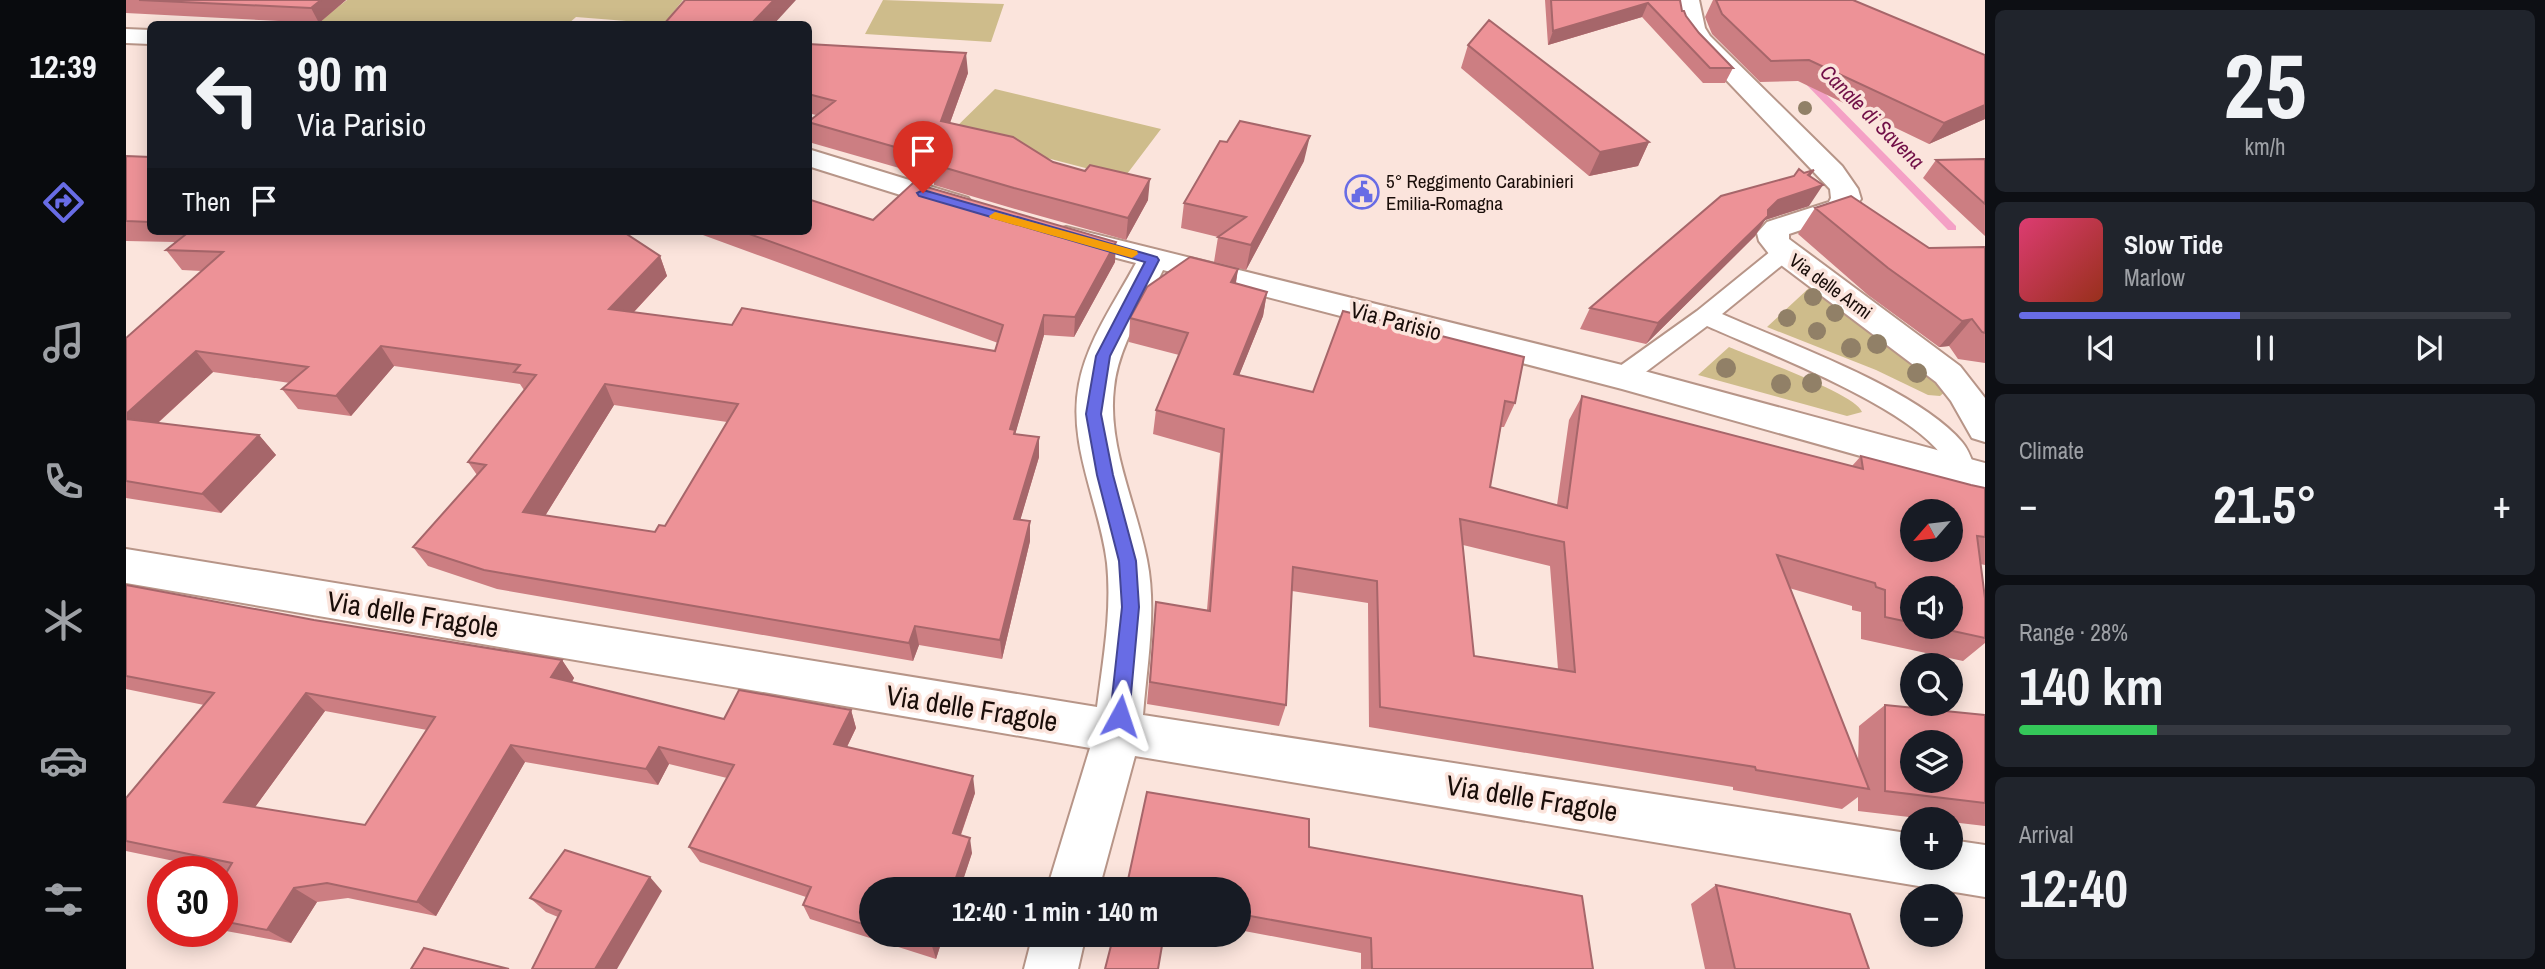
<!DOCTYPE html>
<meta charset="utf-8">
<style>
:root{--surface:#171b24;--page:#20242c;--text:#f1f3f6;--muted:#9ea1a6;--line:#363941;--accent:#686ce5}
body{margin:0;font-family:"Archivo Narrow",sans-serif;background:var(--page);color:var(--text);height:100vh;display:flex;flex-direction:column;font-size:26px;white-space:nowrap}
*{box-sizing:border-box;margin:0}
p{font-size:23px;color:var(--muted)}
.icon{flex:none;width:38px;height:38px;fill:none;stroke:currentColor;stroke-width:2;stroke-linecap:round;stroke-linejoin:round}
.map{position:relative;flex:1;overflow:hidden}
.drawer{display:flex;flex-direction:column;gap:10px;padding:10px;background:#0d0f14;width:560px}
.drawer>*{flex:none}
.top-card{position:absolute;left:21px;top:21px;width:665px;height:214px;border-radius:10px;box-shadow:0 4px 18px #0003;background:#171b24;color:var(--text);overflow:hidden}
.needle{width:46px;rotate:242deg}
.buttons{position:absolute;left:1774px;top:499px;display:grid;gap:14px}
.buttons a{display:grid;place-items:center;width:63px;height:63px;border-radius:50%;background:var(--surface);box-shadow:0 4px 18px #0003;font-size:35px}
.speed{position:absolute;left:21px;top:856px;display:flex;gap:14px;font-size:35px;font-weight:700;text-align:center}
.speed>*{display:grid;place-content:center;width:91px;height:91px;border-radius:50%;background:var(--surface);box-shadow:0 4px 18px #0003;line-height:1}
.speed .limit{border:10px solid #d22;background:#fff;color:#111}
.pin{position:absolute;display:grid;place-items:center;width:60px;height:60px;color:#fff;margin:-72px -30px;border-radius:50% 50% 50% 0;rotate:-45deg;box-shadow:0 0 7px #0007}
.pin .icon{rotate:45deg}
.me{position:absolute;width:77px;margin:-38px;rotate:5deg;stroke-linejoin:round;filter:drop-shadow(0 0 5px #0008)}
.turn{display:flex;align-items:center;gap:24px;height:147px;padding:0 35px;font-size:32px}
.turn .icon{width:91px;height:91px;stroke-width:2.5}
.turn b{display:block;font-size:49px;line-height:60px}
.then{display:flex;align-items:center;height:66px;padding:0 35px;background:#0003;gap:14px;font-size:26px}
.big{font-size:52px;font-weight:800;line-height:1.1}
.drawer .tile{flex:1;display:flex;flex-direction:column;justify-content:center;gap:10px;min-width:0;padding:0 24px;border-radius:10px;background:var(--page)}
.drawer .dial{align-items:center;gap:0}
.dial b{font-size:91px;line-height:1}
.song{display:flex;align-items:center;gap:21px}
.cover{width:84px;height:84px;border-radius:10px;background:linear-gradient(135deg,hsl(340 70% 55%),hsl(10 70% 35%))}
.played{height:7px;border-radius:4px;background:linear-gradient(90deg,var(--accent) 45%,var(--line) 45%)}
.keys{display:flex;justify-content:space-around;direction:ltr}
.heat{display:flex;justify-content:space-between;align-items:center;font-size:38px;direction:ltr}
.charge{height:10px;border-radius:5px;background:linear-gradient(90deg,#34c759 28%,var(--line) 0)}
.trip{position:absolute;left:733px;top:877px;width:392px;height:70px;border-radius:35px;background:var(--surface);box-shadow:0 4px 18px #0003;font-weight:800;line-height:70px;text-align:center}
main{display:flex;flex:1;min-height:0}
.tabs{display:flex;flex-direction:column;width:126px;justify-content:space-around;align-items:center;background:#090b0e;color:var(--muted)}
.tabs .icon{width:49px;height:49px}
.tabs .on{color:var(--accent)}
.tabs b{font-size:32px;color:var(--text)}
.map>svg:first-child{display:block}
</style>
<main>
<nav class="tabs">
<b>12:39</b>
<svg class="icon on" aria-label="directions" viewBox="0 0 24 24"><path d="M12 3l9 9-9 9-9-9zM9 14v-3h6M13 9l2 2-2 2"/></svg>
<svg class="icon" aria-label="music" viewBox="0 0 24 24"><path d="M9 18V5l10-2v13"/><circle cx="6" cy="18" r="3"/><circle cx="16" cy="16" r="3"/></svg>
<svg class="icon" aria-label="phone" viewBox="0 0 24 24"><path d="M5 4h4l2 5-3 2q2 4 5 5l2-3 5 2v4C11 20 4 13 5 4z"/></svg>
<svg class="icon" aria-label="climate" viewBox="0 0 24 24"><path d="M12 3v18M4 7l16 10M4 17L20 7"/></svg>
<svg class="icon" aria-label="car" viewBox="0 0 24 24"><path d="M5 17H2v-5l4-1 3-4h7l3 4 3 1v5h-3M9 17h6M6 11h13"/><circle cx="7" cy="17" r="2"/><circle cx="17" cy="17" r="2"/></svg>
<svg class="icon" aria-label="filters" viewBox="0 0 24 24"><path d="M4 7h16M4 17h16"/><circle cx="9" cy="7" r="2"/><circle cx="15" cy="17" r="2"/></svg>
</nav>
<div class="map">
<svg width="1859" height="969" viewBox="0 0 1859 969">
<rect width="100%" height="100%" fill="#fbe4dc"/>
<path fill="#cebc8b" d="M221,0H557L538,24L450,17L442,24H189Z
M757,0L878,4L865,42L739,34Z
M869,89L1035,129L998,178L824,133Z
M1683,288L1809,379L1820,391L1814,396L1802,395L1750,370L1641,327Z
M1603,347C1626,357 1730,394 1736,412L1721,416L1572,375Z"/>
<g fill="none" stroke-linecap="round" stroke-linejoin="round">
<path fill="#f4a0c5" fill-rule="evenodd" d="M1674,74H1680L1830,226V230H1822L1674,78Z"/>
<defs>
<path id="service" d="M1658,245L1666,247L1669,252L1666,257L1596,314C1661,343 1792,389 1836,442C1843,450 1846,461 1850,471L1846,478L1836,481L1826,478C1822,471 1820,461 1815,454C1776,404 1642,353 1581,326L1505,383L1496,386L1487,383L1483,377L1487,371L1571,311L1650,247Z"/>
<path id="minor" d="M1551,0H1573L1579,28L1584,36L1716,166L1732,189L1735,199L1723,214L1663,234V239L1834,366L1859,398V442L1846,438L1825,401L1810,382L1647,259L1633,241L1631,233L1641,222L1703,202L1705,198L1704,189L1568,46L1555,29Z
M0,29L24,30V44L0,43Z
M682,149L842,198L847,204L842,210L832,213L682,166Z
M940,227L1496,365L1859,463V491L1496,389L1037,270C1019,307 992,346 988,388C981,446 1010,503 1021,560C1031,610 1021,664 1017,715L1787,834V858H1825V840L1859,845V897L1009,756L973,889H921L964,748L0,583V549L971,707C977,660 986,611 981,563C974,504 941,445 953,384C961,341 989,302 1010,263L929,242L925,236L929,230Z
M907,934H960L952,969H898Z"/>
</defs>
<use href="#service" stroke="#b79588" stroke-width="4"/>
<use href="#minor" stroke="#b79588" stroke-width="4"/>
<use href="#service" fill="#fff" fill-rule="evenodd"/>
<use href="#minor" fill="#fff" fill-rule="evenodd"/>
</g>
<g fill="#918067">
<circle cx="1679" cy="108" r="7"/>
<circle cx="1687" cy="297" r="9"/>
<circle cx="1709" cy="313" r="9"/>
<circle cx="1661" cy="318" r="9"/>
<circle cx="1691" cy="331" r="9"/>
<circle cx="1751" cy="344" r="10"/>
<circle cx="1725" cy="348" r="10"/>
<circle cx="1600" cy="368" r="10"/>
<circle cx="1791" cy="373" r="10"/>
<circle cx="1686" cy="383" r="10"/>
<circle cx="1655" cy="384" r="10"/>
</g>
<path fill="#cc7e82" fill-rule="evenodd" d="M0,0H220L193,23L0,13Z
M1419,0H1554L1556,11L1560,16L1573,33L1607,68L1599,83H1577L1516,17L1422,45Z
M1587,0H1727L1859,55V119L1803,144L1672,81L1634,82L1586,34L1579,17Z
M682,44L842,73L824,123L927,162L1022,200L1000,240L889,209L808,185V178L686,143L682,121L690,115L682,113Z
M1342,45L1523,142L1512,166L1463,176L1335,68Z
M0,156L24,157V231H496L534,256L541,276L508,312L606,325L869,351L872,343L566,231H682L747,220L989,262L948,337L918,335L889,434L913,437V457L894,520L904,521V541L876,659L793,645L787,661L371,589L302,566L287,547L351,475L342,462L398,390L394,384L268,366L225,416L172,409L156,389L164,383L87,372L32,423L133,435L150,455L95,513L0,498V338L76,271L56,270L40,250L49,242L0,241ZM488,405L601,422L539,526L529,532L419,516Z
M1859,159V236L1797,178L1810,160Z
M1178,161L1120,270L1088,262L1092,237L1055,228L1058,203Z
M1688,170L1684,176L1683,206L1639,220L1629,236L1520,344L1454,329L1464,308L1678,173Z
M1689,208L1803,248L1859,247V363L1832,359L1823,346L1813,347L1742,295L1672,234Z
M1112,269L1110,283L1141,292L1137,316L1113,375L1187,392L1217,311L1389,403L1378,427H1375L1364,487L1431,505L1443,420L1456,396L1726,466L1735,456L1845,485L1859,488V565L1854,564L1859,598V643L1837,661L1735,639V612L1726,610V606L1663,588L1732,763L1733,726L1759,705L1859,715V826L1825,822V819H1800L1732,811V797L1716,809L1607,790V787L1243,727L1242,603L1166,591L1160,705L1153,726L1021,704L1030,602L1081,610L1094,453L1027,434L1030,410L1053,355L1003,342L1004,318ZM1337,545L1424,566L1432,669L1348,656ZM1787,588L1825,626H1787Z
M0,585L188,620L436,660L448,678L446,682L598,719L725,710L730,728L721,747L849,793L835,835L846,853L834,889H746V934H818L810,959L684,919L677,905L680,897L574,862L563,847L601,778L543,764L532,785L399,762L310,916L222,898L191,902L165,943L100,931L96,928V880L101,872L0,851V798L78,705L0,689ZM199,711L301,730L239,825L129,807Z
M1183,847L1467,969H1235V953L1113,930V889Z
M1590,885L1743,969H1579L1565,904Z
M536,891L432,917L420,912L404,898Z"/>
<path fill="#a6666a" d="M195,0H220L193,23L185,8Z
M648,0H670L648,24H625Z
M1522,3L1516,17L1422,45L1427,31Z
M840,53L842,73L817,142L815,121Z
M1859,105V119L1803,144L1818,123Z
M1184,136L1178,161L1120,270L1125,245Z
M1523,142L1512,166L1463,176L1474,152Z
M1688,170L1675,191L1697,185L1683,206L1639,220L1629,236L1520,344L1532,323L1652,200Z
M1024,179L1022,200L1000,240L1002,218Z
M990,242L989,262L948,337L949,317Z
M534,256L541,276L492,329L483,309Z
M1112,269L1108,293L1105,282Z
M1141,292L1137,316L1104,398L1108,374Z
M918,315V335L889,435L884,429Z
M1846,319L1823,346L1813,347L1836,321Z
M255,346L268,366L225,416L210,396Z
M70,351L87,372L15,438L0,422V414Z
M479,384L488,405L409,532L397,512Z
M133,435L150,455L95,513L76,494Z
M913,437V457L889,538L888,519Z
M904,521V541L876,659L874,640Z
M789,626L793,645L787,661L783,643Z
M436,660L448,678L438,695L425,677Z
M180,693L199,711L121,818L98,802Z
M725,710L730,728L714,761L708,744Z
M385,745L399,762L310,916L291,902Z
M533,747L543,764L532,785L520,769Z
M847,776L849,793L830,848L827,833Z
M844,838L846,853L834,889H826Z
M524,877L536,891L491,969H469Z
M168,888L191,902L165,943L141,930Z
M810,934H818L810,959L806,946Z"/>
<path fill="#ed9297" stroke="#a6666a" stroke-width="2" fill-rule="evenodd" d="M13,0H195L185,8Z
M559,0H648L625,24H538Z
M1425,0H1554L1556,11H1558L1560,16L1573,33L1607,68H1584L1522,3L1427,31Z
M1590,0H1727L1859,55V105L1818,123L1683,60L1645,61L1596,14Z
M1363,20L1523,142L1474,152L1342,45Z
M682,44L840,53L815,121L887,137L927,162L959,171L964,165L1024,179L1002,218L888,188L806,164L811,159L682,122L709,101L682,94Z
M1114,121L1184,136L1125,245L1092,237L1120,217L1058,203L1094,141L1101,142Z
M0,156L24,157V222L0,221Z
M1859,159V204L1810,160L1858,159Z
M1673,169L1678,173L1688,170L1682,175L1697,185L1652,200L1642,210V216L1532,323L1464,308L1595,196L1668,176Z
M787,183L990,242L949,317L918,315L884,429L889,430L888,434L913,437L888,519L904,521L874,640L789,626L783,643L358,570L287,547L360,465L342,462L410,375L388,372L394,365L255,346L210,396L156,389L182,367L70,351L0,414V338L97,252L40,250L64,231H496L534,256L483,309L606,325L616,308L869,351L877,325L615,231H682V199L747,220ZM479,384L612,404L539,526L533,525L529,532L397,512Z
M1725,196L1803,248L1859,247V333L1856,332L1846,319L1836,321L1762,268L1689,208Z
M1064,257L1112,269L1105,282L1141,292L1108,374L1187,392L1217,311L1398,357L1389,403L1379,401L1364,487L1441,508L1456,396L1737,469L1735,456L1845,485L1859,488V537L1851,536L1859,598V638L1804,626H1825V588H1787V623L1759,617V590L1750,587L1749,583L1651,555L1743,789L1630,770L1629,767L1254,707L1251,581L1167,567L1160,705L1024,682L1030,602L1084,611L1098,429L1030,410L1062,333L1004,318L1021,287ZM1787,511H1825V550H1787ZM1334,519L1438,542L1449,672L1348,656Z
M0,419L133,435L76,494L0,481Z
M0,585L188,620L436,660L425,677L598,719L613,690L725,710L708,744L847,776L827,833L844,838L826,889H746V927L677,905L685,887L563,847L608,765L533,747L520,769L385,745L291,902L201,883L168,888L141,930L96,921V880L106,863L0,841V798L88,693L0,676ZM180,693L309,717L239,825L98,802Z
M1759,705L1859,715V803L1759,791ZM1787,742H1825V780H1787Z
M1021,792L1183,819V847L1456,896L1467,969H1246L1245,938L1113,914V889H1000Z
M439,850L524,877L469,969H406L435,911L404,898Z
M1590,885L1724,914L1743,969H1609Z
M770,934H810L806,946Z
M988,934H1038L1032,969H979Z
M298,948L383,969H285Z"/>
<path fill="#686ce5" stroke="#444695" stroke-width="2" d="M797,190L1031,257L1033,260L984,356L975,414L987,475L1010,561L1013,607L1003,716L1000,723L994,725L987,723L984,716L996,607L993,561L971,475L960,414L970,356L1019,262L793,196L791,193Z"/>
<path fill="#f59e0b" d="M869,212L1011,251L1012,254L1006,258L864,218L863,216Z"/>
<defs>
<symbol id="civic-ring" viewBox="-11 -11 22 22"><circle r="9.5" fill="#fbe4dc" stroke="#686ce5" stroke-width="1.5"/><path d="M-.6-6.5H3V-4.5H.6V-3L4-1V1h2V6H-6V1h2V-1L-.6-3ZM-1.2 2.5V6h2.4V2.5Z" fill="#686ce5"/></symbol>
</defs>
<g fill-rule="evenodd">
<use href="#civic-ring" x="1217" y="173" width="38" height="38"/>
</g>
<g text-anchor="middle" stroke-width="7" stroke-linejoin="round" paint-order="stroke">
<g font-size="19" fill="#190d09" stroke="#fbe4dc" text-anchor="start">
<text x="1260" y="188">5° Reggimento Carabinieri<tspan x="1260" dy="22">Emilia-Romagna</tspan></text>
</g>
<g font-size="19" fill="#190d09" stroke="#fbe4dc">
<text transform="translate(1705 286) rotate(36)" y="7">Via delle Armi</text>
</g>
<g font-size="21" font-style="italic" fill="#710f47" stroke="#fbe4dc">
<text transform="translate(1746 117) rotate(45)" y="7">Canale di Savena</text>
</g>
<g font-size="23" fill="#190d09" stroke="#fbe4dc">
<text transform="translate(1270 321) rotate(15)" y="8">Via Parisio</text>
</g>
<g font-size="28" fill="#190d09" stroke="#fbe4dc">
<text transform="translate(287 614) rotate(9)" y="10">Via delle Fragole</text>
<text transform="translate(846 708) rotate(9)" y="10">Via delle Fragole</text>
<text transform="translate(1406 798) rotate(9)" y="10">Via delle Fragole</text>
</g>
</g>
</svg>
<div class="buttons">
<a><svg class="needle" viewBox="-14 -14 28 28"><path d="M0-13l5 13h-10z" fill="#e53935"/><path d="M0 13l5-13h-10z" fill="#9ea1a6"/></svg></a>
<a><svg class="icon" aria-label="sound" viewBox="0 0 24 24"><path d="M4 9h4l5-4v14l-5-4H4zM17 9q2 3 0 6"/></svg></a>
<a><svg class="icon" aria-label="search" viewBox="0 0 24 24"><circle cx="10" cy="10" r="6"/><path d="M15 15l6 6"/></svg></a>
<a><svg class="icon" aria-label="layers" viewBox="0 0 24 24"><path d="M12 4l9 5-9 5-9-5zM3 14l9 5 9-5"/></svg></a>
<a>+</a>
<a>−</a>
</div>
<div class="speed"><div class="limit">30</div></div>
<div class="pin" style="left:797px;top:193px;background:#d93025"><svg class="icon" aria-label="arrive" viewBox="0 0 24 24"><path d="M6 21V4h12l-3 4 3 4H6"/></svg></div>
<svg class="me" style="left:994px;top:716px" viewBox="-20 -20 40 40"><path d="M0-17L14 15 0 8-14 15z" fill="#686ce5" stroke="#fff" stroke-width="4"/></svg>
<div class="trip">12:40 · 1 min · 140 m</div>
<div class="top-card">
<div class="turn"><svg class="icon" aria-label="left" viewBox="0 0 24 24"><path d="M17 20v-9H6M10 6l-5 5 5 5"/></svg><div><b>90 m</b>Via Parisio</div></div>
<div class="then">Then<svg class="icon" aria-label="arrive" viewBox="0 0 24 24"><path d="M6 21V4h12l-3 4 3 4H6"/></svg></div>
</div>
</div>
<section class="drawer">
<div class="tile dial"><b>25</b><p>km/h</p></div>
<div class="tile">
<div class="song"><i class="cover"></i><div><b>Slow Tide</b><p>Marlow</p></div></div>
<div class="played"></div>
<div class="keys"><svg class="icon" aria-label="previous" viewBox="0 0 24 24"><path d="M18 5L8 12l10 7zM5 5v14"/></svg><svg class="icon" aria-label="pause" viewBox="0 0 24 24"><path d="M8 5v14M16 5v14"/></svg><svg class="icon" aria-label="next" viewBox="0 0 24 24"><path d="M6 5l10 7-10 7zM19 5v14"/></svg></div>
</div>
<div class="tile"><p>Climate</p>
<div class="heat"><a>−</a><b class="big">21.5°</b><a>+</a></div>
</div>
<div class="tile"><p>Range · 28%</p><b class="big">140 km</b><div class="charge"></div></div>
<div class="tile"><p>Arrival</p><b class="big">12:40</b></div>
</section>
</main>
